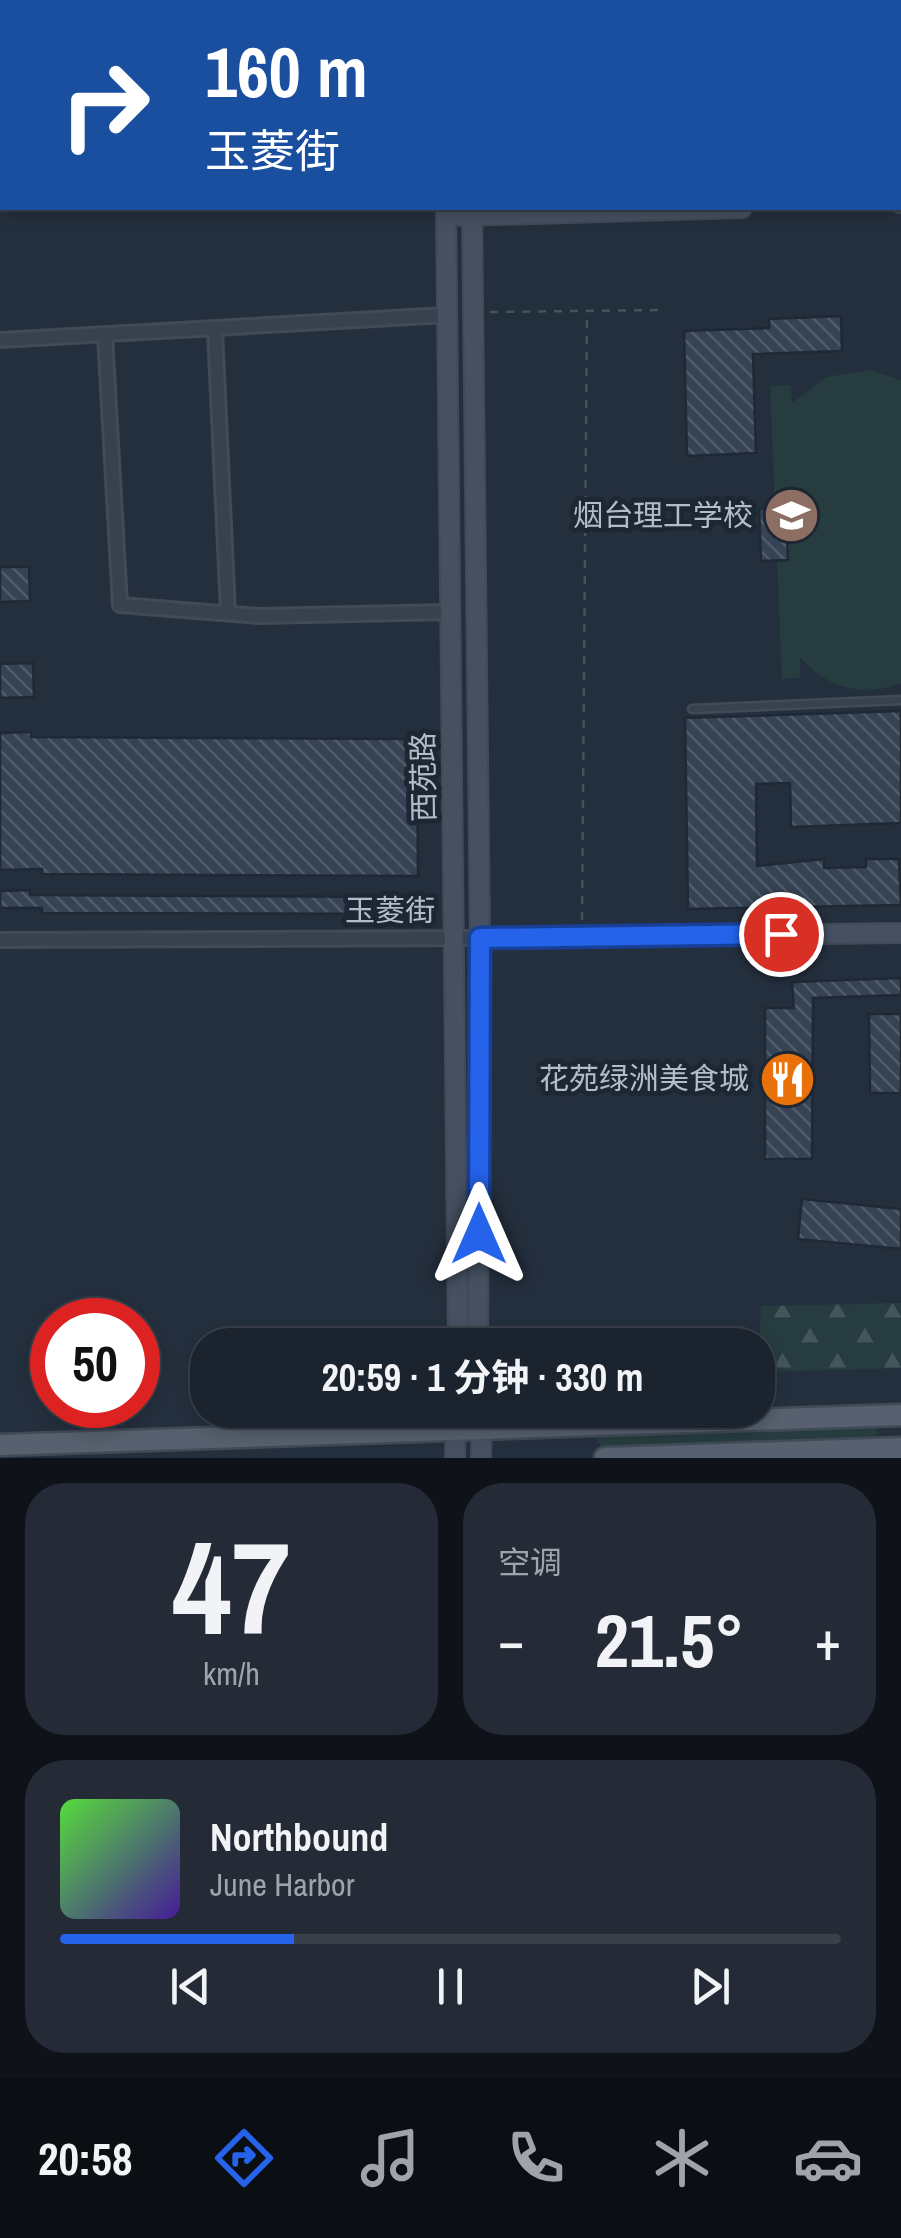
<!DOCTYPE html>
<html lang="zh">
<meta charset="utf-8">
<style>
:root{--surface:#1b232e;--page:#242b36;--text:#f1f3f6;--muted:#a0a4aa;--line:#39404a;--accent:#2563eb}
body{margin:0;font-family:"Archivo Narrow","Noto Sans SC",sans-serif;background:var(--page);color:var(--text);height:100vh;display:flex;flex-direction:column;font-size:38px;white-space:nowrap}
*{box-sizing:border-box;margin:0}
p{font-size:32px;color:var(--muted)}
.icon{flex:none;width:55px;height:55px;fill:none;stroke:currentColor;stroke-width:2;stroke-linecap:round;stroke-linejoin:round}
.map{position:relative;height:1458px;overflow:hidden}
.panel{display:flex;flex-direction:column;gap:25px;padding:25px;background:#0f1319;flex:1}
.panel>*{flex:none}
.guide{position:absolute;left:0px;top:0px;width:902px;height:210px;box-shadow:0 5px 15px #0003,0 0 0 2px var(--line);background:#1a4fa0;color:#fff;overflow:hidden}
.speed{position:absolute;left:30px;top:1298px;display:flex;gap:20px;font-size:50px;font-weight:700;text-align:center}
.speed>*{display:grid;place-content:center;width:130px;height:130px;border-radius:50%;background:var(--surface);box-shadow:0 5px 15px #0003,0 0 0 2px var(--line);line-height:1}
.speed .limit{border:15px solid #d22;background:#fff;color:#111}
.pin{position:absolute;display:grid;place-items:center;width:85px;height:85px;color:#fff;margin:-42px;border:5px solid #fff;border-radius:50%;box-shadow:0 2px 10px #0007}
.me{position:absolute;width:110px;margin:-55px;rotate:0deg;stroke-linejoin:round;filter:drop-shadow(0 0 8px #0008)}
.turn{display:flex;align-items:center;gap:35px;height:210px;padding:0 40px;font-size:45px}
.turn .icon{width:130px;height:130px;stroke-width:2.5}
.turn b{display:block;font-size:70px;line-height:85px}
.big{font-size:75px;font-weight:700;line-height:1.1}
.panel .widget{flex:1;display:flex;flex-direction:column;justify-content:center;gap:15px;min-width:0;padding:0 35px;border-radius:40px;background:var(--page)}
.panel .dial{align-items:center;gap:0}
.dial b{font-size:130px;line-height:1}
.song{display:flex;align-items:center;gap:30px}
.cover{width:120px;height:120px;border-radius:15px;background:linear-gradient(135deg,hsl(110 70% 55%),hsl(260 70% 35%))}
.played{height:10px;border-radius:5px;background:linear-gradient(90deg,var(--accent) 30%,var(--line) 30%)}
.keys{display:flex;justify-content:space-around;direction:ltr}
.heat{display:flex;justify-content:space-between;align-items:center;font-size:55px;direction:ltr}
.panel .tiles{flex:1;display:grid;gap:25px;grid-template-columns:1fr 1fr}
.widget:last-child{grid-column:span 2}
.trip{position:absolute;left:190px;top:1328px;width:585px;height:100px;border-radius:40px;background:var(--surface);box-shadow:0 5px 15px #0003,0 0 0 2px var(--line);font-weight:700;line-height:100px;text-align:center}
.tabs{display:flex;height:160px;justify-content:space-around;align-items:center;background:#0b0e12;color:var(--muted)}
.tabs .icon{width:70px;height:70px}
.tabs .on{color:var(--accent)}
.tabs b{font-size:45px;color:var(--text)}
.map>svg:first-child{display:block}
</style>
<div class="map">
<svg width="901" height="1458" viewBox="0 0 901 1458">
<defs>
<pattern id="forest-firs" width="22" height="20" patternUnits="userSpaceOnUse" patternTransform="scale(2.5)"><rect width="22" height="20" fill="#263c3f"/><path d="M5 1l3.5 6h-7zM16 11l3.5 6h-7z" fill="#435659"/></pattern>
<pattern id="building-back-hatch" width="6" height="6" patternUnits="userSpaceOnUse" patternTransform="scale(2.5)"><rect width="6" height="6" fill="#364354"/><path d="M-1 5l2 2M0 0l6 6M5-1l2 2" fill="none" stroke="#515c6b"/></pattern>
</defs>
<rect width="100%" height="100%" fill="#242f3e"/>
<path fill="#263c3f" d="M870,370L901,380V683C863,698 826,688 800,657V678L782,679L770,386L791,385L792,403L826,377Z
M873,1425L878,1433L872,1440L604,1449L597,1441L599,1435Z"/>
<path fill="url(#forest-firs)" d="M901,1303V1368L758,1372L761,1306Z"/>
<path fill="url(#building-back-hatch)" stroke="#1f2835" stroke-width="2.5" d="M841,316L842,351L753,354L756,453L687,456L684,331L769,328V319Z
M786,508L788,560L761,561L759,509Z
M0,567H29L30,601L0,602Z
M33,663L34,697L0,698V664Z
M901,711V823L791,827L790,783L756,784L757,866L824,859V868L866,867V859H899L901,905L688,909L685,718Z
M31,732V737L417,739L418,876L42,874V869L0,870V733Z
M30,890V895L417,897V914L42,913V908H0V891Z
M901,978V995L813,998L812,1159H765V1008H794L792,982Z
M869,1014H901V1093H870Z
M802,1199L901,1209V1249L798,1239Z"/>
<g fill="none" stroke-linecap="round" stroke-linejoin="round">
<defs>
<path id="lane" d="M692,709L901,700"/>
<path id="street" d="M900,29H901
M215,331L228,612
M105,335L120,605L259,616L450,612
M0,340L447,315
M0,940L480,938"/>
<path id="secondary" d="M442,0V2
M468,0V2
M900,203H901
M446,208L458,1345
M472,208L480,938L478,1345
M461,216L742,208
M480,938L901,933
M527,1410L550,1426
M368,1433L395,1410
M455,1458L456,1410
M481,1458L482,1410"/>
<path id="primary" d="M0,1445L901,1415
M605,1458L901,1448"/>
</defs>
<use href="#lane" stroke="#414a57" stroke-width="11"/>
<use href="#street" stroke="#414a57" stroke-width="18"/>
<use href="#secondary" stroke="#414a57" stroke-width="22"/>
<use href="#primary" stroke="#414a57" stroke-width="25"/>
<path stroke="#3f5557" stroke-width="2.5" stroke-dasharray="8 8" stroke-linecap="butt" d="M745,0L746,2
M320,2V0
M0,47H2
M490,312L661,310
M582,920L587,310"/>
<use href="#lane" stroke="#38414e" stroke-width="6"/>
<use href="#street" stroke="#38414e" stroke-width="12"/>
<use href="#secondary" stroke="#465061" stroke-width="18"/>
<use href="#primary" stroke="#56606e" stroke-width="20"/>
</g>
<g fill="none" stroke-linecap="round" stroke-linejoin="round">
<defs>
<path id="route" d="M479,1234L480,938L781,934"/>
</defs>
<use href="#route" stroke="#184099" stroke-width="25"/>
<use href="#route" stroke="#2563eb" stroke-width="18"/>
</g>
<defs>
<symbol id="school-disc" viewBox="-11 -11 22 22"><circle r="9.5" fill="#8d6e63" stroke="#1d2633"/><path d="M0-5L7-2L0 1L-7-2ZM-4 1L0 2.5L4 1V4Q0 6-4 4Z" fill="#fff"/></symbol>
<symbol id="restaurant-disc" viewBox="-11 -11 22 22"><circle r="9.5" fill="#e8710a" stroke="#1d2633"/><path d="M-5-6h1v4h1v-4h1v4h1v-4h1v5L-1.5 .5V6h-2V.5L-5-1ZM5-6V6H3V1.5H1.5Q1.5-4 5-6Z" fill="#fff"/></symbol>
</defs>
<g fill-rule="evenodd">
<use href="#school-disc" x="760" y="484" width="63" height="63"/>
<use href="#restaurant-disc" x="756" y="1048" width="63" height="63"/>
</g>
<g text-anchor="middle" stroke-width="10" stroke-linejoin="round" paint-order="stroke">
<g font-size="30" fill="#b4bcc9" stroke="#1d2633" text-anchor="end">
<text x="753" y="526">烟台理工学校</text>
<text x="749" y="1089">花苑绿洲美食城</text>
</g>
<g font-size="30" fill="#b4bcc9" stroke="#1d2633">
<text transform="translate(424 777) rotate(-91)" y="10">西苑路</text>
<text x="390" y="921">玉菱街</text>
</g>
</g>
</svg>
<div class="speed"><div class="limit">50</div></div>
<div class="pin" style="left:781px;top:934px;background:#d93025"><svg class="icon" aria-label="arrive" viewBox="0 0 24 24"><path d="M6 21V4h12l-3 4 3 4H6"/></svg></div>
<svg class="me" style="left:479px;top:1234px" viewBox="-20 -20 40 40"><path d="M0-17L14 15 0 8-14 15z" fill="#2563eb" stroke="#fff" stroke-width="4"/></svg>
<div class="trip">20:59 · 1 分钟 · 330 m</div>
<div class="guide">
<div class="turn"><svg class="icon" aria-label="right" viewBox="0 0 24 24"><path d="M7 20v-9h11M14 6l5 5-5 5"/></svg><div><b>160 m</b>玉菱街</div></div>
</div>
</div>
<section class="panel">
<div class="tiles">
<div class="widget dial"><b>47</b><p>km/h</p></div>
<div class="widget"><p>空调</p>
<div class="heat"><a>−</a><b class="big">21.5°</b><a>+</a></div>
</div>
<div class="widget">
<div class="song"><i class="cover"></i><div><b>Northbound</b><p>June Harbor</p></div></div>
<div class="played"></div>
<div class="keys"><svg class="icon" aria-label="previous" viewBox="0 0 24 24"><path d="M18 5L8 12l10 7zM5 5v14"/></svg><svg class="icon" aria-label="pause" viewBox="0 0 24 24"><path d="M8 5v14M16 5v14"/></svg><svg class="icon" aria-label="next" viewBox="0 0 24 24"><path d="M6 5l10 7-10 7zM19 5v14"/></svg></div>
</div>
</div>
</section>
<nav class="tabs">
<b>20:58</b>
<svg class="icon on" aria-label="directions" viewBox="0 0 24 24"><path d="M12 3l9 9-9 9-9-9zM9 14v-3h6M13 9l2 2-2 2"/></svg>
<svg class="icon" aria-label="music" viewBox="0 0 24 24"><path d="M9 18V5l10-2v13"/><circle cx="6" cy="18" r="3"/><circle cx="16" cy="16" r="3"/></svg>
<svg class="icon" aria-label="phone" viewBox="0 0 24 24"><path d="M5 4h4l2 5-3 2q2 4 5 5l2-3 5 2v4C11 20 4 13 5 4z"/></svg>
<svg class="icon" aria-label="climate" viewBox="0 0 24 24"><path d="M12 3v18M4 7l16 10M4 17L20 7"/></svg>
<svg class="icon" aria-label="car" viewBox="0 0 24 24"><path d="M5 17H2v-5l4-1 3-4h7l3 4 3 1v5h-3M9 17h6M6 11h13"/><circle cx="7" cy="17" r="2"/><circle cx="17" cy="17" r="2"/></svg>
</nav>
